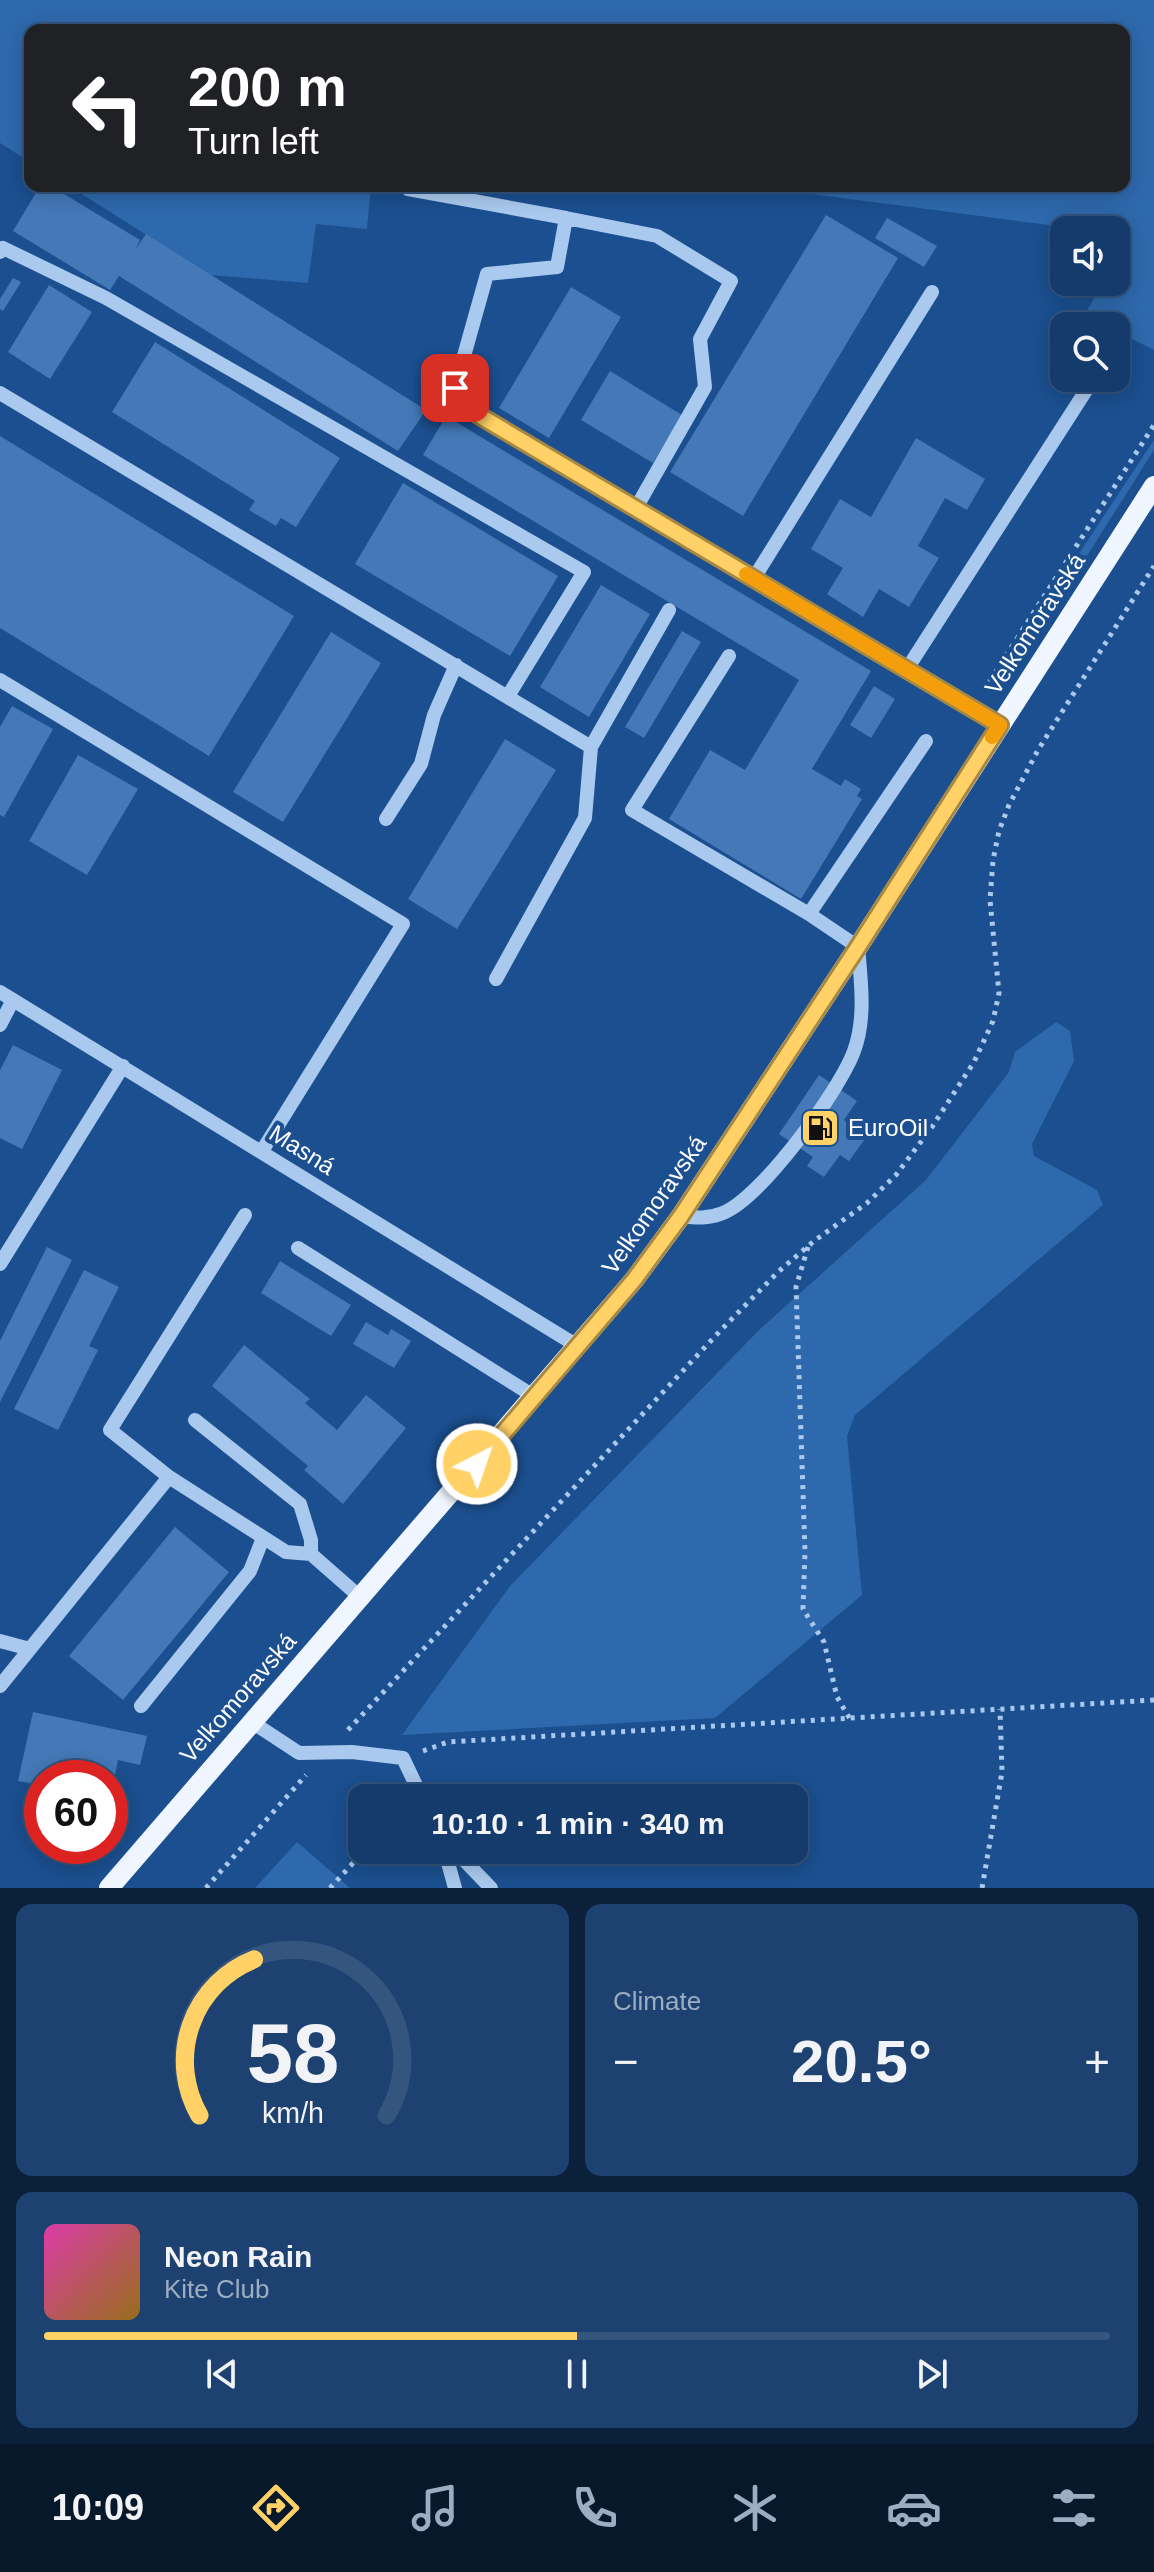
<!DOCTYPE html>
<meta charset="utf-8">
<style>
:root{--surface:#143b6b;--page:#1d4271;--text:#f1f3f6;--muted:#9dadc1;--line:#33557e;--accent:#ffd166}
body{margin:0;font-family:Arial,sans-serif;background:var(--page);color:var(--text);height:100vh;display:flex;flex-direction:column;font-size:30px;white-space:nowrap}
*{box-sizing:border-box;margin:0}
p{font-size:26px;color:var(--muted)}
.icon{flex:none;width:44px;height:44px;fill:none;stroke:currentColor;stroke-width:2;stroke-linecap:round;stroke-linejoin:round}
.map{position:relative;height:1888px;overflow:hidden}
.details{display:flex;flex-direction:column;gap:16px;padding:16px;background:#0b203b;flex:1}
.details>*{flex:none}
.guide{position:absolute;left:24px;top:24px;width:1106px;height:168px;border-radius:16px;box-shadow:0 4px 20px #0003,0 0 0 2px var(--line);background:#202124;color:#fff;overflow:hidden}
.tools{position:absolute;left:1050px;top:216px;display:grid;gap:16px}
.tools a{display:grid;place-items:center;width:80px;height:80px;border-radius:16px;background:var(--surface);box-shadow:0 4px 20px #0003,0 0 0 2px var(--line);font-size:40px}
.speed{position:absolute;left:24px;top:1760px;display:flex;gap:16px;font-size:40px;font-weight:700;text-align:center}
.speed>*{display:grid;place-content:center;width:104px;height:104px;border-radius:50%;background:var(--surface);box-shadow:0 4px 20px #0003,0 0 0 2px var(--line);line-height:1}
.speed .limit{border:12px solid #d22;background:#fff;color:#111}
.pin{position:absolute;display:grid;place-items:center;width:68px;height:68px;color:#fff;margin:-34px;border-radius:16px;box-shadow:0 4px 12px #0006}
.me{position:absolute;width:88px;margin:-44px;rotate:41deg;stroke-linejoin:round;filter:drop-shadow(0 0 6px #0008)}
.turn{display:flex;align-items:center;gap:28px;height:168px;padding:0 32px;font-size:36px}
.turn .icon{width:104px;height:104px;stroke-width:2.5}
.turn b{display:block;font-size:56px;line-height:68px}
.big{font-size:60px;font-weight:800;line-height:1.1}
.details .widget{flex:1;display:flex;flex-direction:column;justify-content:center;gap:12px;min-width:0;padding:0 28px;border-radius:16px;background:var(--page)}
.details .dial{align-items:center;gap:0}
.dial svg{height:208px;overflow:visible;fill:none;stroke:var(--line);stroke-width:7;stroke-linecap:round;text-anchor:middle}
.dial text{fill:var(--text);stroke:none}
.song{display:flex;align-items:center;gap:24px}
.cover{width:96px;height:96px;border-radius:12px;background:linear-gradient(135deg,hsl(320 70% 55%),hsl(40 70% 35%))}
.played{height:8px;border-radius:4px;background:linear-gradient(90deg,var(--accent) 50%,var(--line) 50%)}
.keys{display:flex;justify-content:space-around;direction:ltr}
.heat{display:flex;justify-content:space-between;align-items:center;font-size:44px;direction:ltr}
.details .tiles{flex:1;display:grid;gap:16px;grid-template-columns:1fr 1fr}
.widget:last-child{grid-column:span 2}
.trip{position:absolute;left:348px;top:1784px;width:460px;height:80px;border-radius:16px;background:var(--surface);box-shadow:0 4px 20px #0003,0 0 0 2px var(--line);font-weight:800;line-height:80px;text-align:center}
.menu{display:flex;height:128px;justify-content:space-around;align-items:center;background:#08182b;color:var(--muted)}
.menu .icon{width:56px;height:56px}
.menu .selected{color:var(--accent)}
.menu b{font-size:36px;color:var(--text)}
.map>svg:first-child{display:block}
</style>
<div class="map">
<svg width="1154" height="1888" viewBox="0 0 1154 1888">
<rect width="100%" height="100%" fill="#1b4f8f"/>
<path fill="#2e69ad" d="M0,0H1154V350L1116,331V326H1105L1084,316L1103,282H1116V259L1129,236L1116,234V230H1086L751,186H1124V30H30V162L0,143Z
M69,186H371L367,229L316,224L308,283L210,275Z
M1154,440V450L1004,687L997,686L1082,549Z
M1056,1022L1070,1031L1074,1061L1032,1144L1034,1156L1097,1190L1103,1205L855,1415L847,1436L862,1595L715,1718L402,1735L510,1586L758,1331L926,1180L1009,1072L1015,1052Z
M297,1842L350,1888H255Z"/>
<path fill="#4478b7" d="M40,186H51L140,240L135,250L146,234L426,410L398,451L119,276L110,290L13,231Z
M826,215L898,258L743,516L670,472Z
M887,218L937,246L924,267L875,238Z
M13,278L21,282L3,311L0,309V299Z
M49,285L92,312L50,379L8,352Z
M571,287L621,317L549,438L499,408Z
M155,342L340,458L296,527L281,518L276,526L249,510L255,501L112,412Z
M610,371L682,415L653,463L581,420Z
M446,416L871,671L812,769L841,786L845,779L861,789L857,796L862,799L801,899L669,819L710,750L745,770L799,680L423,455Z
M0,436L294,616L209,756L0,628Z
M916,438L985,479L967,510L945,498L918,546L939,558L909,607L879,589L863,617L827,594L843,568L811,549L840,499L871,517Z
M403,483L558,576L510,656L355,564Z
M601,585L650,614L589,717L540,687Z
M682,631L701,642L644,738L625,727Z
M331,632L381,663L283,822L233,792Z
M874,686L895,699L871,738L850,725Z
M12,706L53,729L4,817L0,815V727Z
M505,739L556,770L457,929L408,899Z
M78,755L138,789L87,875L29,841Z
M13,1045L62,1070L22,1149L0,1138V1070Z
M819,1075L857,1101L844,1120L867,1136L849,1161L840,1155L824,1177L807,1166L813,1157L779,1134Z
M47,1247L72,1260L0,1402V1341Z
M280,1261L351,1305L331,1336L261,1293Z
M84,1270L119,1287L89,1346L98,1350L58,1430L14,1409Z
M366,1322L388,1335L391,1329L411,1341L394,1368L353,1344Z
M244,1345L310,1399L305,1403L337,1430L366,1395L406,1428L343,1504L304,1470L308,1466L212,1386Z
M175,1527L229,1572L123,1700L69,1656Z
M33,1712L147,1736L140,1765L118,1760L113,1785L110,1784V1778H81L43,1770L40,1785L18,1781Z"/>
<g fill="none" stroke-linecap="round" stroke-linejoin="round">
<path stroke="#a9c9ee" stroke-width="5" stroke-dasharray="4 6" stroke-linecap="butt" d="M984,690L1154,425
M808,1247L796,1287L805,1552L803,1609L824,1642L837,1697L850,1719
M348,1730L720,1331L778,1272L814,1241L867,1203L896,1175L932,1127L974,1062L993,1021L999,993L990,900L993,860L999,831L1009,805L1038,750L1154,566
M423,1751L448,1742L1154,1700
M206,1888L306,1775
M330,1888L365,1850
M982,1888L1002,1772L1000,1709"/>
<path stroke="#a9c9ee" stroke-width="14" d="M408,189L566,218
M0,252L3,248L106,298L584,572L508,696
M0,393L591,747L585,818L496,979
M636,508L705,387L700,339L731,281L657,236L566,218L557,267L487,274L455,388L465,407L1000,725
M754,578L932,292
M729,656L632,810L809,914
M907,669L1094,378
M0,680L403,924L262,1151
M591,747L669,610
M386,819L421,764L434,715L456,665
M0,992L579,1347
M0,1025L13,1000
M681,1216C696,1218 708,1219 723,1213C761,1198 840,1090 854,1051C866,1019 861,981 858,947L809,914L926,741
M298,1248L535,1397
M0,1264L123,1066
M195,1420L300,1504L311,1540V1554L286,1552L169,1477L110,1430L245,1215
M311,1554L360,1597
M0,1641L30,1649
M0,1686L169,1477
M141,1706L250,1571L263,1538
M252,1722L299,1753L352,1752L403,1758L422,1798
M455,1888L445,1852L462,1858L491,1888"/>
<path stroke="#f0f6ff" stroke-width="20" d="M109,1888L634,1280L681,1216L858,947L1154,486"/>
</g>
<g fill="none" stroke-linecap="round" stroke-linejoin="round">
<defs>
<path id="route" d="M455,388L465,407L1000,725L858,947L681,1216L634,1280L477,1464"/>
</defs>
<use href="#route" stroke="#a68842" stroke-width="20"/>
<use href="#route" stroke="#ffd166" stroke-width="14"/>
<path stroke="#f59e0b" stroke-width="14" d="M746,574L1000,725L992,737"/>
</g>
<defs>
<symbol id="fuel-square" viewBox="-11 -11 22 22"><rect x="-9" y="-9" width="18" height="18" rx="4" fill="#ffd166" stroke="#1b4f8f"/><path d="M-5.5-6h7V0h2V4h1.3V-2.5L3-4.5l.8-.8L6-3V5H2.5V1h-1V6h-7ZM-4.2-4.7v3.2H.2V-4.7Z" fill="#111"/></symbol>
</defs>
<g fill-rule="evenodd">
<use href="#fuel-square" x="798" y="1106" width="44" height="44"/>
</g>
<g text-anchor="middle" stroke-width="8" stroke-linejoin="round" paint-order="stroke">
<g font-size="24" fill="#fff" stroke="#1b4f8f">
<text transform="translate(1035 624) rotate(-57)" y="8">Velkomoravská</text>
<text transform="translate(302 1150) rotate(32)" y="8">Masná</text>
<text transform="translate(654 1205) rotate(-55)" y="8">Velkomoravská</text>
<text transform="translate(238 1698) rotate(-49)" y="8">Velkomoravská</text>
</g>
<g font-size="24" fill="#fff" stroke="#1b4f8f" text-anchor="start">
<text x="848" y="1136">EuroOil</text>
</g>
</g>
</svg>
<div class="tools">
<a><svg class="icon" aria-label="sound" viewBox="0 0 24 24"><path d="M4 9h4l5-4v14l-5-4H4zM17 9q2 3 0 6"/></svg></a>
<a><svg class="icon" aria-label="search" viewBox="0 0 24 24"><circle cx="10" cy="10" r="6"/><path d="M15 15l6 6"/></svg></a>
</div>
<div class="speed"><div class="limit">60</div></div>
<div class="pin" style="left:455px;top:388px;background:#d93025"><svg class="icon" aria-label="arrive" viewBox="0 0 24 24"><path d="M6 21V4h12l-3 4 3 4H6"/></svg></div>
<svg class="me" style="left:477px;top:1464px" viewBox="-20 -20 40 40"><circle r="17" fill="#ffd166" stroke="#fff" stroke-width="3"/><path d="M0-11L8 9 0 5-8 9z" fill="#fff"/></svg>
<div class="trip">10:10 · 1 min · 340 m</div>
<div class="guide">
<div class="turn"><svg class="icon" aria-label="left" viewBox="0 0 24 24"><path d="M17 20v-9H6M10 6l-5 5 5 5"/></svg><div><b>200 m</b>Turn left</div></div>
</div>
</div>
<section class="details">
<div class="tiles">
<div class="widget dial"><svg viewBox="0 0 100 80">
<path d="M14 69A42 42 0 1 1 86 69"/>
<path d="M14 69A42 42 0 0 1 35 9" stroke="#ffd166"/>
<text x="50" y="56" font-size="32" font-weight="700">58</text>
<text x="50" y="72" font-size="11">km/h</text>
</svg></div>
<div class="widget"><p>Climate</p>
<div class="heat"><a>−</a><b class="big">20.5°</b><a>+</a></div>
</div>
<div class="widget">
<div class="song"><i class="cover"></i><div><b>Neon Rain</b><p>Kite Club</p></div></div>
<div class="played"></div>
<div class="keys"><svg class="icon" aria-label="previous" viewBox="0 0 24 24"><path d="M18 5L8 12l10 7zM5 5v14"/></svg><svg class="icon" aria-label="pause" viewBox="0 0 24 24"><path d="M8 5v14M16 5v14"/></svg><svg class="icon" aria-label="next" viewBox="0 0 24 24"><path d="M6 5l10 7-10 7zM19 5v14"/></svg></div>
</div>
</div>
</section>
<nav class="menu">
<b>10:09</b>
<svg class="icon selected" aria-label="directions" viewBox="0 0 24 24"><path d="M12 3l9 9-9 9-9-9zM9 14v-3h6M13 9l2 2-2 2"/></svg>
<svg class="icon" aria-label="music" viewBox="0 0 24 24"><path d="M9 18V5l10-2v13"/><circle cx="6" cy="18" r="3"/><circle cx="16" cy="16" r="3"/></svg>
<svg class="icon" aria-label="phone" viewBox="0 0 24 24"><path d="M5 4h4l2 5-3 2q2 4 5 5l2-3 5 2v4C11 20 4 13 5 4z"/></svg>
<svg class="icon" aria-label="climate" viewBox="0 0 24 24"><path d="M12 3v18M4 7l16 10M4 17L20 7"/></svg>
<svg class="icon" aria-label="car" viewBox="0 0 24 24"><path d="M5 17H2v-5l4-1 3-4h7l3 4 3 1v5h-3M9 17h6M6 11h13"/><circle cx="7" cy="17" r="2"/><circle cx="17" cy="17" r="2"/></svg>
<svg class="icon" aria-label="filters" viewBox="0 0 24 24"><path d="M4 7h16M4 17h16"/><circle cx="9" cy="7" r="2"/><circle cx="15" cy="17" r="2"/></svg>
</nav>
